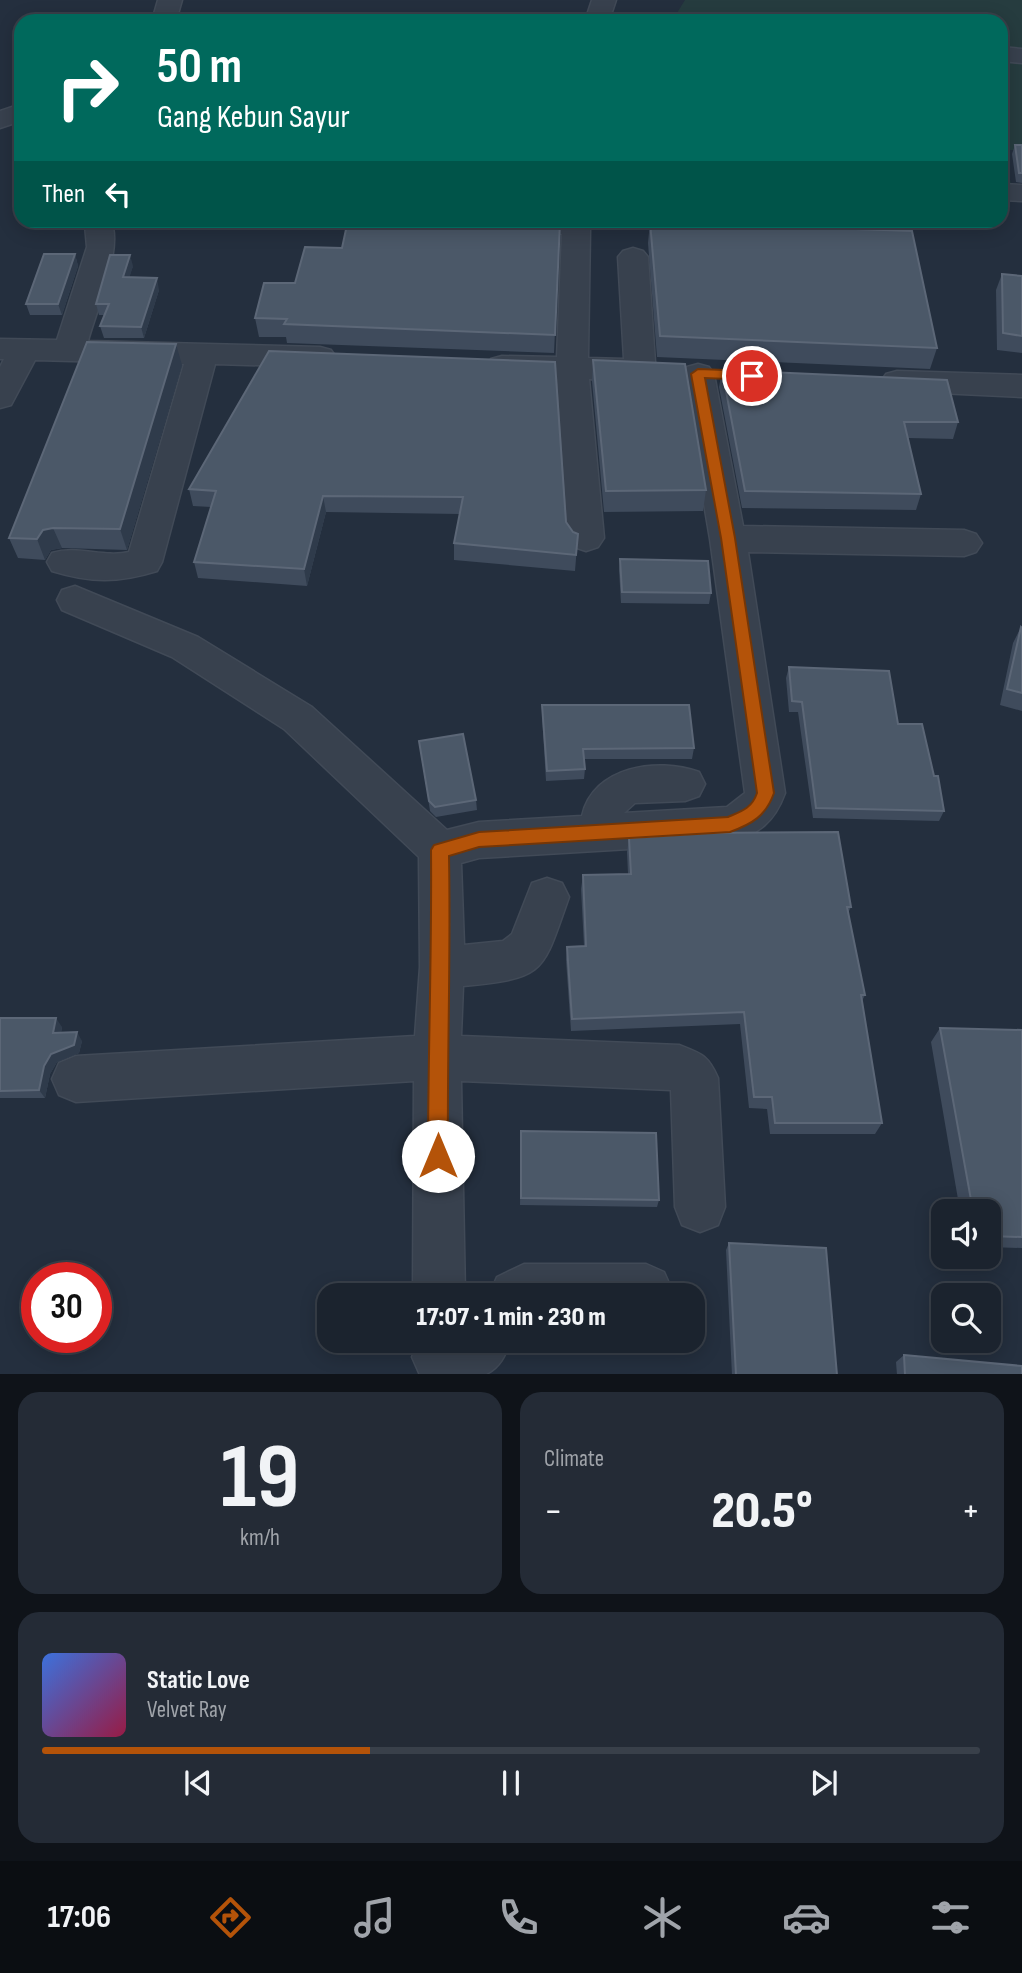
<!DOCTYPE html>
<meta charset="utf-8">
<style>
:root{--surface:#1b232e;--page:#242b36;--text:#f1f3f6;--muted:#a0a4aa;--line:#39404a;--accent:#b45309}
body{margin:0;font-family:"Sofia Sans Condensed",sans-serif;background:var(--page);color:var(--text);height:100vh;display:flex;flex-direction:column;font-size:26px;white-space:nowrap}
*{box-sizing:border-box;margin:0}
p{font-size:23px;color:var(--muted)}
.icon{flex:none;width:38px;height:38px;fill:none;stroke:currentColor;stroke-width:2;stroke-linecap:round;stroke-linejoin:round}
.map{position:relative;height:1374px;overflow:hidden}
.details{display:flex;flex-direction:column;gap:18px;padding:18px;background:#0f1319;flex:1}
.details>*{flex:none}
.top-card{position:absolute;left:14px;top:14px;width:994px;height:214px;border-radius:21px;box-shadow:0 4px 18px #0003,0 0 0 2px var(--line);background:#00695c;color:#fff;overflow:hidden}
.tools{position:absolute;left:931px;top:1199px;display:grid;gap:14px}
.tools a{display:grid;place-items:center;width:70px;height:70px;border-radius:14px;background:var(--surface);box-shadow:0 4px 18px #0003,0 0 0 2px var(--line);font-size:35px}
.speed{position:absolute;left:21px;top:1262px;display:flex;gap:14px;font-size:35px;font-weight:700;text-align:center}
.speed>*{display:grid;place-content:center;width:91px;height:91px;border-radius:50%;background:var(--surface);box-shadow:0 4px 18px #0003,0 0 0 2px var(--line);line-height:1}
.speed .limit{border:10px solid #d22;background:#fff;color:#111}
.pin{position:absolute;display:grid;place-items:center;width:60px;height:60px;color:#fff;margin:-30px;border:4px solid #fff;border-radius:50%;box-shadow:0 2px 7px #0007}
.me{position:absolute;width:77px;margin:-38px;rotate:0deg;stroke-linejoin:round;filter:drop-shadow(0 0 5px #0008)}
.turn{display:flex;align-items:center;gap:24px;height:147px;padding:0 28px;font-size:32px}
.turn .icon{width:91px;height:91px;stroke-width:2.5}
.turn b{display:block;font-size:49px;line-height:60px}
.then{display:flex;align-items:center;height:66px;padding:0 28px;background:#0003;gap:14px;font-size:26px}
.big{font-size:52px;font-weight:800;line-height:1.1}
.details .widget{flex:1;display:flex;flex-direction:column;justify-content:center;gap:10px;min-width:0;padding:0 24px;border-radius:21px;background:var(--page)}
.details .dial{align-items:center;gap:0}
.dial b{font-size:91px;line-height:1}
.song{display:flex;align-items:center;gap:21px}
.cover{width:84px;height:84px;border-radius:10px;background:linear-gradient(135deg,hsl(220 70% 55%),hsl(340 70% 35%))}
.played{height:7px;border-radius:4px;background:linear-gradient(90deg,var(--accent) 35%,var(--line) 35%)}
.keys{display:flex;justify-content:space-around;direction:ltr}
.heat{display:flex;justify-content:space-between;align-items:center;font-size:38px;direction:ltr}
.details .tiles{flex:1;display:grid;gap:18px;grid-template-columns:1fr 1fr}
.widget:last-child{grid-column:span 2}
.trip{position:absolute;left:317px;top:1283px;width:388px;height:70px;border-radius:21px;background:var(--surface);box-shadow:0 4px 18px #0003,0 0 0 2px var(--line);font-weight:800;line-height:70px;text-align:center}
.dock{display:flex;height:112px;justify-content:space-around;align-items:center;background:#0b0e12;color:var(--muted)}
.dock .icon{width:49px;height:49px}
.dock .active{color:var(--accent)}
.dock b{font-size:32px;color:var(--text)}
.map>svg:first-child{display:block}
</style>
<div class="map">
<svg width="1022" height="1375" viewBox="0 0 1022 1375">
<rect width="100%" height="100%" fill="#242f3e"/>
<path fill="#263c3f" d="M685,0H1022V150H1005L1012,191L1001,190V21H672Z"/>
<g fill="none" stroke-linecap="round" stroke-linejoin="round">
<defs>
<path id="minor" d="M158,0H182L176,21H152Z
M592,0H616L609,21H585Z
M1001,47L1022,49V63L1001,61Z
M21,104V121L0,128V111Z
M1001,184L1022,185V201L1001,200Z
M88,220H110C125,244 95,314 88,341L320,347L331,350L336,357L331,364L320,367L215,364L162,562L157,571C118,583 91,583 52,571L47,562L52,553C78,545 103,558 129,552L184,364L35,360L11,405L0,408V367L4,359H0V339L57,340L87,247L85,225Z
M513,220H578L586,224L590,230L588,358L624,359L618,257L623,251L633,248L643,251L648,257L655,362L661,370L656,377L645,380L589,379L604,538L598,547L586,551L574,547L568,538L557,378L502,376L491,373L486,366L491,359L502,356L557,357L562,234L517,226Z
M698,364L709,367L714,374L743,526L964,530L976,534L982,543L976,552L964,556L748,552L785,793C774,823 759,833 730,843L479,858L461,863L464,945L503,941L512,934L532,883L547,878L562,883L569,897C542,973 547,978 463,986L461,1036L679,1045C702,1054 708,1055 718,1078L725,1207L718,1225L700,1232L682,1225L675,1207L671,1090L461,1081L465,1295H413L414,1081L76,1102L59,1095L52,1079L59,1063L76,1056L415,1036L420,967L419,857L284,729L172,657L62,610L57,600L62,590L75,586L198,637L312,707L447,830L479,822L582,816C593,766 658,757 699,772L705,784L699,796L685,801L635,803L624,813L727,807L745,793L710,539L682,374L687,367Z
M897,371L1022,375V397L897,391L886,388L881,381L886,374Z
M524,1264H646L664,1272L672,1290L670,1295H489L497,1277Z
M419,1340H511C505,1356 500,1368 484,1375H420L412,1357Z"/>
</defs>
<use href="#minor" stroke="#414a57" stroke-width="3"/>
<use href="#minor" fill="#38414e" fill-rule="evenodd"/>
</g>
<path fill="#3f4b5c" d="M1015,145H1022V183L1016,182L1012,154Z
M560,222L554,353L287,343L286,337H259L255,318L295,283L342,248Z
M650,222L937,348L930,369L657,357L648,243Z
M75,254L78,266L62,315H30L26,304Z
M133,266L129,277L159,290L144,338H104L100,326L104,315H99L96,304Z
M1002,274L1022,276V353L997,350L996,290Z
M269,351L566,522L573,532L578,534L575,571L454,560V543L460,514L326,512L307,586L198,578L194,562L211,507L193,506L189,489Z
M593,360L706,490L703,511L604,512L592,381Z
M182,365L127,550L62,548L51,550L45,560L18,558L9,538Z
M722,370L958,422L953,439L908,438L921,494L916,510L742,508L719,387Z
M620,559L711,593L709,604L621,603L619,570Z
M1021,627L1022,628V711L1000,705L1013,643Z
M789,667L898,724L934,776L944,811L939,821L813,818L798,712H789L786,678Z
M542,705L694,748L692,759H584L585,769L584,779L546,781L542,716Z
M419,741L476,800L477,810L436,817L430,811Z
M629,838L851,907L848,913L865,995L862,1001L882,1123L875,1134H770L767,1109L749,1108L740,1024L571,1031L566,960L567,947L584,946L581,889L583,875L628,874L627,852Z
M0,1018L62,1027L61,1033L82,1041L79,1053L57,1062L50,1074L45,1098H0Z
M940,1028L1022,1030V1248L989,1247V1211H960L931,1042Z
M521,1131L659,1200L657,1207L520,1205Z
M729,1243L837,1375H732L726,1250Z
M904,1355L1022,1375H897L896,1362Z"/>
<path fill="#2f3b4b" d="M75,254L78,266L62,315L58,304Z
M130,255L133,266L126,289L123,277Z
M157,278L159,290L144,338L141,327Z
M176,344L182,365L127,550L120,529Z
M323,496L326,512L307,586L304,569Z
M53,528L62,548L51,550L45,560L37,539L43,530Z
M56,1018L62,1027L59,1041L53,1033Z
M77,1032L82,1041L79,1053L57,1062L50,1074L45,1098L39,1090L44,1066L51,1054Z"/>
<path fill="#4b5868" stroke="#5c6777" stroke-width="2" d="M1015,145H1022V173H1019Z
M348,220H525L560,222L555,335L284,324L287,319L255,318L264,283H295L305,247L342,248Z
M650,222L912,231L937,348L660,336Z
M44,254H75L58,304H26Z
M110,255H130L123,277L157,278L141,327L100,326L109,304H96Z
M1002,274L1022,276V336L1003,333Z
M87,342L176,344L120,529L53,528L43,530L37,539L9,538Z
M269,351L555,362L566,522L573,532L578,534L576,555L454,543L463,497L323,496L304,569L194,562L216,491L189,489Z
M593,360L685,364L706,490L606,491Z
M722,370L947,380L958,422H904L921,494L745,491Z
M620,559L708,561L711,593L622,592Z
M1021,627L1022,628V693L1007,689Z
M789,667L889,671L898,724H922L934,776H938L944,811L816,808L802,702L792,701Z
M542,705H689L694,748L583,749L585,769L547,771Z
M463,734L476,800L435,807L429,801L419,741Z
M838,832L851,907H847L865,995H861L882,1123H775L772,1097H754L744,1012L572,1019L567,947L586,946L583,875L631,874L629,838L704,833Z
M0,1018H56L53,1033L77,1032L74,1045L51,1054L44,1066L39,1090L0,1091Z
M940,1028L1022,1030V1237L989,1236V1211H973Z
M521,1131L656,1133L659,1200L521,1198Z
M729,1243L826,1248L837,1375H736Z
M904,1355L1022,1366V1375H905Z"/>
<path fill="#b45309" stroke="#753606" stroke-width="2" d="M698,369L752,371L758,376L752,380L705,378L735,538L774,793C766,816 752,824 730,832L479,847L449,856C451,956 447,1056 448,1156L445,1163L438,1166L431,1163L428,1156C428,1054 432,953 431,850L434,845L479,832L728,817C742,811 752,808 757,793L721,538L691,374Z"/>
</svg>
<div class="tools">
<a><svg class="icon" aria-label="sound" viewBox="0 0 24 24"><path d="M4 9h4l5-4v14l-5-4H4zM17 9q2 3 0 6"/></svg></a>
<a><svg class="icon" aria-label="search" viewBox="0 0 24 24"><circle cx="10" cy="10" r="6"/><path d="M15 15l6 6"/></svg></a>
</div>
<div class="speed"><div class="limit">30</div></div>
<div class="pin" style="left:752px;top:376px;background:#d93025"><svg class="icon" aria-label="arrive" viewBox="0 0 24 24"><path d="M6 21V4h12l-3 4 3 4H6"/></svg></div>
<svg class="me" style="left:438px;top:1156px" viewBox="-20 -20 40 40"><circle r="19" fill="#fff"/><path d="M0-13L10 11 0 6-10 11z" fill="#b45309"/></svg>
<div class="trip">17:07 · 1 min · 230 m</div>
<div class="top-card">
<div class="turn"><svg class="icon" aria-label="right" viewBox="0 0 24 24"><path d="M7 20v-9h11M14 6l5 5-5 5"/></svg><div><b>50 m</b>Gang Kebun Sayur</div></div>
<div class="then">Then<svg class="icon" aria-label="left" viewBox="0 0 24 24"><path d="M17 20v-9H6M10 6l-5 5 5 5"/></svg></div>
</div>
</div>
<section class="details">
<div class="tiles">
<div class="widget dial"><b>19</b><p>km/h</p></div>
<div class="widget"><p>Climate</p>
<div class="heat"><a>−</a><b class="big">20.5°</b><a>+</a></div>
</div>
<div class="widget">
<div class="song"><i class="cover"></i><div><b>Static Love</b><p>Velvet Ray</p></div></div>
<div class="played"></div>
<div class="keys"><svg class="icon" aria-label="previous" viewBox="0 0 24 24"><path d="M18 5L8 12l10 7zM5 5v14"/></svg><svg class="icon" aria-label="pause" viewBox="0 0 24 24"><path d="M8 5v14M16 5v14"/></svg><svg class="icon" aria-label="next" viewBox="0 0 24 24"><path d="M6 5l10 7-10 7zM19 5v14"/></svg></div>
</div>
</div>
</section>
<nav class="dock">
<b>17:06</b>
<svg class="icon active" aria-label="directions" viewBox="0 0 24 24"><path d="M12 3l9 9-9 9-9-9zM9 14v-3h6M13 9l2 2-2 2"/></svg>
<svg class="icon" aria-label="music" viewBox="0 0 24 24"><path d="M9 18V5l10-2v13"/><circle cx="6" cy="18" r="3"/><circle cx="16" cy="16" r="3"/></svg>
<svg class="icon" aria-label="phone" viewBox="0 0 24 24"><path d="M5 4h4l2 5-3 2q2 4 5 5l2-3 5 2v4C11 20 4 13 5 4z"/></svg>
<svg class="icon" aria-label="climate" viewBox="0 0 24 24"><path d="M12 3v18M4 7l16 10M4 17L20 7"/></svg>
<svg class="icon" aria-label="car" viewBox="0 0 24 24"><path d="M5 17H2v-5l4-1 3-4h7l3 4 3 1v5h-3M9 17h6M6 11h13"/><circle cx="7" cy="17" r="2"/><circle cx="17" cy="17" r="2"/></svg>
<svg class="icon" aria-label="filters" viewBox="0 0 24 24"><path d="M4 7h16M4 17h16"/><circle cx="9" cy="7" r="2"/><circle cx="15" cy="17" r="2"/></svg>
</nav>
